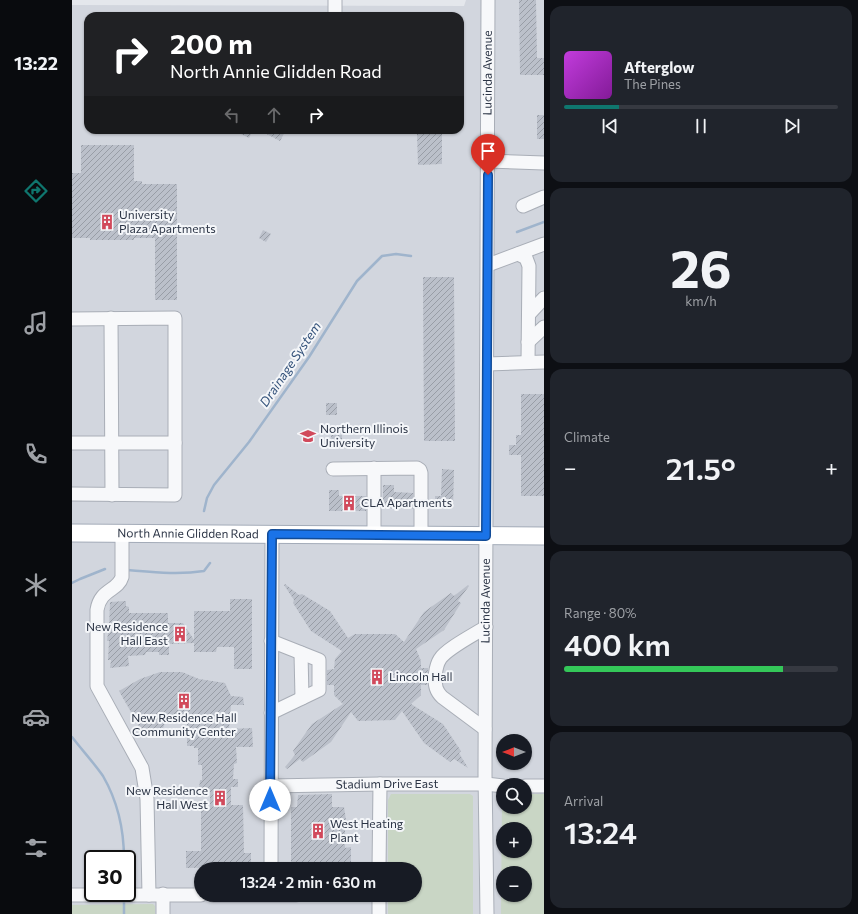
<!DOCTYPE html>
<meta charset="utf-8">
<style>
:root{--surface:#171b24;--page:#20242c;--text:#f1f3f6;--muted:#9ea1a6;--line:#363941;--accent:#0f766e}
body{margin:0;font-family:Commissioner,sans-serif;background:var(--page);color:var(--text);height:100vh;display:flex;flex-direction:column;font-size:15px;white-space:nowrap}
*{box-sizing:border-box;margin:0}
p{font-size:13px;color:var(--muted)}
.icon{flex:none;width:22px;height:22px;fill:none;stroke:currentColor;stroke-width:2;stroke-linecap:round;stroke-linejoin:round}
.map{position:relative;flex:1;overflow:hidden}
.sheet{display:flex;flex-direction:column;gap:6px;padding:6px;background:#0d0f14;width:314px}
.sheet>*{flex:none}
.hud{position:absolute;left:12px;top:12px;width:380px;height:122px;border-radius:12px;box-shadow:0 1px 3px #0004;background:#202124;color:#fff;overflow:hidden}
.needle{width:26px;rotate:270deg}
.tools{position:absolute;left:424px;top:734px;display:grid;gap:8px}
.tools a{display:grid;place-items:center;width:36px;height:36px;border-radius:50%;background:var(--surface);box-shadow:0 1px 3px #0004;font-size:20px}
.speed{position:absolute;left:12px;top:850px;display:flex;gap:8px;font-size:20px;font-weight:700;text-align:center}
.speed>*{display:grid;place-content:center;width:52px;height:52px;border-radius:50%;background:var(--surface);box-shadow:0 1px 3px #0004;line-height:1}
.speed .limit{border:2px solid #111;border-radius:6px;background:#fff;color:#111}
.pin{position:absolute;display:grid;place-items:center;width:34px;height:34px;color:#fff;margin:-41px -17px;border-radius:50% 50% 50% 0;rotate:-45deg;box-shadow:0 0 4px #0007}
.pin .icon{rotate:45deg}
.me{position:absolute;width:44px;margin:-22px;rotate:0deg;stroke-linejoin:round;filter:drop-shadow(0 0 3px #0008)}
.turn{display:flex;align-items:center;gap:14px;height:84px;padding:0 20px;font-size:18px}
.turn .icon{width:52px;height:52px;stroke-width:2.5}
.turn b{display:block;font-size:28px;line-height:34px}
.lanes{display:flex;align-items:center;height:38px;padding:0 20px;background:#0003;justify-content:center;gap:20px;direction:ltr}
.lanes .off{opacity:.35}
.big{font-size:30px;font-weight:600;line-height:1.1}
.sheet .tile{flex:1;display:flex;flex-direction:column;justify-content:center;gap:6px;min-width:0;padding:0 14px;border-radius:12px;background:var(--page)}
.sheet .dial{align-items:center;gap:0}
.dial b{font-size:52px;line-height:1}
.song{display:flex;align-items:center;gap:12px}
.cover{width:48px;height:48px;border-radius:6px;background:linear-gradient(135deg,hsl(290 70% 55%),hsl(290 70% 35%))}
.played{height:4px;border-radius:2px;background:linear-gradient(90deg,var(--accent) 20%,var(--line) 20%)}
.keys{display:flex;justify-content:space-around;direction:ltr}
.heat{display:flex;justify-content:space-between;align-items:center;font-size:22px;direction:ltr}
.charge{height:6px;border-radius:3px;background:linear-gradient(90deg,#34c759 80%,var(--line) 0)}
.trip{position:absolute;left:122px;top:862px;width:228px;height:40px;border-radius:20px;background:var(--surface);box-shadow:0 1px 3px #0004;font-weight:600;line-height:40px;text-align:center}
main{display:flex;flex:1;min-height:0}
.tab-bar{display:flex;flex-direction:column;width:72px;justify-content:space-around;align-items:center;background:#090b0e;color:var(--muted)}
.tab-bar .icon{width:28px;height:28px}
.tab-bar .current{color:var(--accent)}
.tab-bar b{font-size:18px;color:var(--text)}
.map>svg:first-child{display:block}
</style>
<main>
<nav class="tab-bar">
<b>13:22</b>
<svg class="icon current" aria-label="directions" viewBox="0 0 24 24"><path d="M12 3l9 9-9 9-9-9zM9 14v-3h6M13 9l2 2-2 2"/></svg>
<svg class="icon" aria-label="music" viewBox="0 0 24 24"><path d="M9 18V5l10-2v13"/><circle cx="6" cy="18" r="3"/><circle cx="16" cy="16" r="3"/></svg>
<svg class="icon" aria-label="phone" viewBox="0 0 24 24"><path d="M5 4h4l2 5-3 2q2 4 5 5l2-3 5 2v4C11 20 4 13 5 4z"/></svg>
<svg class="icon" aria-label="climate" viewBox="0 0 24 24"><path d="M12 3v18M4 7l16 10M4 17L20 7"/></svg>
<svg class="icon" aria-label="car" viewBox="0 0 24 24"><path d="M5 17H2v-5l4-1 3-4h7l3 4 3 1v5h-3M9 17h6M6 11h13"/><circle cx="7" cy="17" r="2"/><circle cx="17" cy="17" r="2"/></svg>
<svg class="icon" aria-label="filters" viewBox="0 0 24 24"><path d="M4 7h16M4 17h16"/><circle cx="9" cy="7" r="2"/><circle cx="15" cy="17" r="2"/></svg>
</nav>
<div class="map">
<svg width="472" height="914" viewBox="0 0 472 914">
<defs>
<pattern id="building-hatch" width="6" height="6" patternUnits="userSpaceOnUse"><rect width="6" height="6" fill="#bbc0ca"/><path d="M-1 1l2-2M0 6l6-6M5 7l2-2" fill="none" stroke="#989da6"/></pattern>
</defs>
<rect width="100%" height="100%" fill="#e4e7ec"/>
<path fill="#d2d6de" fill-rule="evenodd" d="M394,0H472V914H0V5L392,6ZM16,16H388V130H16ZM431,741H453V763H431ZM431,785H453V807H431ZM431,829H453V851H431ZM21,859H55V893H21ZM129,869H343V895H129ZM431,873H453V895H431Z"/>
<path fill="#c9d6c5" fill-rule="evenodd" d="M319,794H398L401,796V914H316V895H343V869H316V800Z
M453,794H472V914H429L430,797L431,796V807H453ZM431,829H453V851H431ZM431,873H453V895H431Z
M81,904L83,906V914H0V905Z"/>
<g fill="none" stroke-linecap="round" stroke-linejoin="round">
<path stroke="#9fb4cc" stroke-width="2.5" d="M445,232L472,222
M132,511L135,498L142,485L177,442L237,357L285,281L310,256L324,254L339,256
M54,570C80,572 106,575 132,571L138,563
M0,583L8,579L33,569
M0,737C10,750 22,763 31,776C46,802 52,829 52,859
M52,914V901"/>
</g>
<path fill="url(#building-hatch)" d="M447,0H464L465,58H472V75H448Z
M465,115H472V139H465Z
M161,130H181L177,138Z
M187,130H214L208,141Z
M345,134H370V164L346,165Z
M9,145H62V181H70V184H105V300H83V238H62V240H18V238H0V173H9Z
M191,230L199,234L194,242L187,238Z
M351,277H382L383,441H352Z
M449,394H472V496H449V455H437V445H444V435H449Z
M254,403H265V415H254Z
M259,435H270V444H260Z
M370,469L382,470L381,508H363V496H369Z
M311,485H322V492L341,493V509L311,508Z
M257,490H267V496H294V511H257Z
M213,584L227,595L230,594L258,611L276,638L283,634H323L332,642L352,612L379,593L382,596L396,585L397,586L386,601L389,603L372,630L344,649L349,661V668H356L355,685H349V695L339,704L371,724L389,751L387,753L396,768L382,759L378,762L352,743L330,711L323,720L286,721L279,712L259,742L231,762L228,759L215,769L213,767L223,755L221,751L240,724L271,704L262,695V685H255V670L262,669L263,659L270,651L239,631L221,603L222,600L212,585Z
M158,599H180V669H162V647H145L144,652H122V643L97,644V655H87V652H74L73,655L56,656L57,666L38,668L39,660H36L37,641H35L36,633L33,632V628L37,627L38,602L54,601V606L57,607V613H96V623H111L122,640V611H158Z
M88,672H110L127,679L153,683L159,696L171,697L172,705H159L157,729L180,728L181,747H164L165,763L162,764L161,779H166V787H159V805H171L172,853H179V867L114,868V851H129V810L138,809V789H127L128,780H130V765H126V748H122V746H115V721L93,723L91,728H82L80,736L71,737L68,728L47,691L68,679Z
M260,794V807H272L274,820L273,829V848L279,847V869H219V807H225L226,795Z"/>
<g fill="none" stroke-linecap="round" stroke-linejoin="round">
<defs>
<g id="minor">
<path d="M263,0V16"/>
<path d="M416,161L472,163"/>
<path d="M451,206L472,197"/>
<path d="M446,254L454,258L457,266L456,362"/>
<path d="M416,265L472,244"/>
<path d="M457,314L472,298"/>
<path d="M39,318L40,495"/>
<path d="M0,319L103,318V495L0,494"/>
<path d="M456,342L472,327"/>
<path d="M415,364L472,362"/>
<path d="M0,443H103"/>
<path d="M302,468V535"/>
<path d="M261,469L345,468L348,470L349,473V536"/>
<path d="M50,533V577C46,591 28,589 25,610V686L70,768L75,799L77,895"/>
<path d="M229,653L230,698"/>
<path d="M199,713L247,690V660L199,641"/>
<path d="M413,729L370,697C364,691 363,686 363,677C364,670 364,665 368,659C374,649 403,634 414,627"/>
<path id="s1" d="M199,786L308,784H414L431,786"/>
<path d="M453,786H472"/>
<path d="M199,869L200,534"/>
<path d="M307,869L308,784"/>
<path d="M91,894V914"/>
<path d="M0,895H129"/>
<path d="M141,895H224"/>
<path d="M307,895V914"/>
<path id="s2" d="M415,914L413,774L416,0"/>
</g>
<g id="major">
<path id="s3" d="M0,533L472,536"/>
</g>
</defs>
<use href="#minor" stroke="#a9aeb7" stroke-width="15"/>
<use href="#major" stroke="#a3abb8" stroke-width="19"/>
<use href="#minor" stroke="#f7f8fa" stroke-width="13"/>
<use href="#major" stroke="#fff" stroke-width="17"/>
</g>
<g fill="none" stroke-linecap="round" stroke-linejoin="round">
<defs>
<path id="route" d="M198,800L200,534L414,536L416,175"/>
</defs>
<use href="#route" stroke="#114b97" stroke-width="10"/>
<use href="#route" stroke="#1a73e8" stroke-width="7"/>
</g>
<defs>
<symbol id="building-bare" viewBox="-9 -9 18 18"><path d="M-4-6H4V6H1V3H-1V6H-4ZM-2.5-4.3h1.7v1.8h-1.7ZM.8-4.3h1.7v1.8H.8ZM-2.5-1h1.7V.8h-1.7ZM.8-1h1.7V.8H.8Z" fill="#d1495b" stroke="#f4f6f9" stroke-width="2.5" paint-order="stroke"/></symbol>
<symbol id="university-bare" viewBox="-9 -9 18 18"><path d="M0-5L7-2L0 1L-7-2ZM-4 1L0 2.5L4 1V4Q0 6-4 4Z" fill="#d1495b" stroke="#f4f6f9" stroke-width="2.5" paint-order="stroke"/></symbol>
</defs>
<g fill-rule="evenodd">
<use href="#building-bare" x="24" y="211" width="22" height="22"/>
<use href="#university-bare" x="225" y="425" width="22" height="22"/>
<use href="#building-bare" x="266" y="492" width="22" height="22"/>
<use href="#building-bare" x="97" y="623" width="22" height="22"/>
<use href="#building-bare" x="294" y="666" width="22" height="22"/>
<use href="#building-bare" x="101" y="690" width="22" height="22"/>
<use href="#building-bare" x="137" y="787" width="22" height="22"/>
<use href="#building-bare" x="235" y="820" width="22" height="22"/>
</g>
<g text-anchor="middle" stroke-width="4" stroke-linejoin="round" paint-order="stroke">
<g font-size="12" fill="#2b3445" stroke="#f4f6f9">
<text dy="4" stroke="none"><textPath href="#s2" startOffset="841">Lucinda Avenue</textPath></text>
<text dy="4" stroke="none"><textPath href="#s3" startOffset="116">North Annie Glidden Road</textPath></text>
<text dy="4" stroke="none"><textPath href="#s2" startOffset="313">Lucinda Avenue</textPath></text>
<text dy="4" stroke="none"><textPath href="#s1" startOffset="116">Stadium Drive East</textPath></text>
</g>
<g font-size="12" fill="#2b3445" stroke="#f4f6f9" text-anchor="start">
<text x="47" y="219">University<tspan x="47" dy="14">Plaza Apartments</tspan></text>
<text x="248" y="433">Northern Illinois<tspan x="248" dy="14">University</tspan></text>
<text x="289" y="507">CLA Apartments</text>
<text x="96" y="631" text-anchor="end">New Residence<tspan x="96" dy="14">Hall East</tspan></text>
<text x="317" y="681">Lincoln Hall</text>
<text x="112" y="722" text-anchor="middle">New Residence Hall<tspan x="112" dy="14">Community Center</tspan></text>
<text x="136" y="795" text-anchor="end">New Residence<tspan x="136" dy="14">Hall West</tspan></text>
<text x="258" y="828">West Heating<tspan x="258" dy="14">Plant</tspan></text>
</g>
<g font-size="13" font-style="italic" fill="#34527a" stroke="#f4f6f9">
<text transform="translate(218 364) rotate(-56)" y="5">Drainage System</text>
</g>
</g>
</svg>
<div class="tools">
<a><svg class="needle" viewBox="-14 -14 28 28"><path d="M0-13l5 13h-10z" fill="#e53935"/><path d="M0 13l5-13h-10z" fill="#9ea1a6"/></svg></a>
<a><svg class="icon" aria-label="search" viewBox="0 0 24 24"><circle cx="10" cy="10" r="6"/><path d="M15 15l6 6"/></svg></a>
<a>+</a>
<a>−</a>
</div>
<div class="speed"><div class="limit">30</div></div>
<div class="pin" style="left:416px;top:175px;background:#d93025"><svg class="icon" aria-label="arrive" viewBox="0 0 24 24"><path d="M6 21V4h12l-3 4 3 4H6"/></svg></div>
<svg class="me" style="left:198px;top:800px" viewBox="-20 -20 40 40"><circle r="19" fill="#fff"/><path d="M0-13L10 11 0 6-10 11z" fill="#1a73e8"/></svg>
<div class="trip">13:24 · 2 min · 630 m</div>
<div class="hud">
<div class="turn"><svg class="icon" aria-label="right" viewBox="0 0 24 24"><path d="M7 20v-9h11M14 6l5 5-5 5"/></svg><div><b>200 m</b>North Annie Glidden Road</div></div>
<div class="lanes"><svg class="icon off" aria-label="left" viewBox="0 0 24 24"><path d="M17 20v-9H6M10 6l-5 5 5 5"/></svg><svg class="icon off" aria-label="ahead" viewBox="0 0 24 24"><path d="M12 20V5M6 11l6-6 6 6"/></svg><svg class="icon" aria-label="right" viewBox="0 0 24 24"><path d="M7 20v-9h11M14 6l5 5-5 5"/></svg></div>
</div>
</div>
<section class="sheet">
<div class="tile">
<div class="song"><i class="cover"></i><div><b>Afterglow</b><p>The Pines</p></div></div>
<div class="played"></div>
<div class="keys"><svg class="icon" aria-label="previous" viewBox="0 0 24 24"><path d="M18 5L8 12l10 7zM5 5v14"/></svg><svg class="icon" aria-label="pause" viewBox="0 0 24 24"><path d="M8 5v14M16 5v14"/></svg><svg class="icon" aria-label="next" viewBox="0 0 24 24"><path d="M6 5l10 7-10 7zM19 5v14"/></svg></div>
</div>
<div class="tile dial"><b>26</b><p>km/h</p></div>
<div class="tile"><p>Climate</p>
<div class="heat"><a>−</a><b class="big">21.5°</b><a>+</a></div>
</div>
<div class="tile"><p>Range · 80%</p><b class="big">400 km</b><div class="charge"></div></div>
<div class="tile"><p>Arrival</p><b class="big">13:24</b></div>
</section>
</main>
